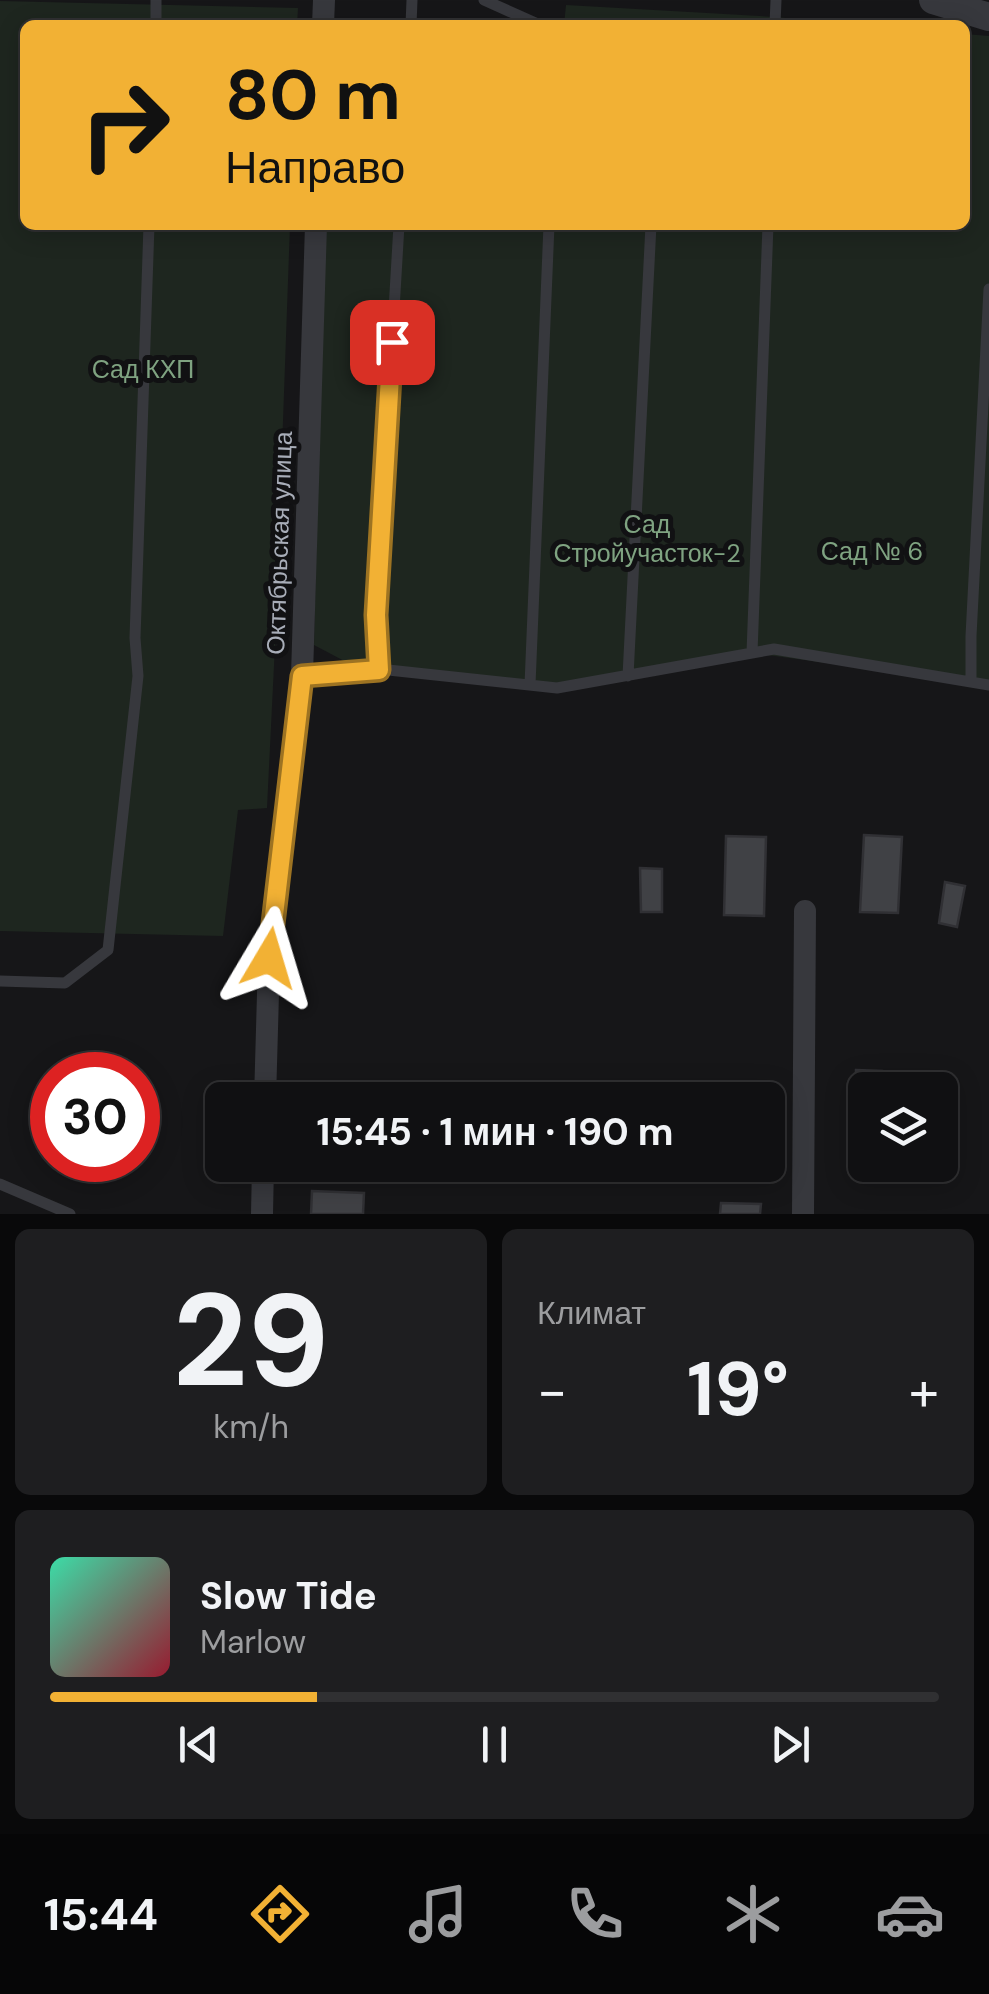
<!DOCTYPE html>
<html lang="ru">
<meta charset="utf-8">
<style>
:root{--surface:#101012;--page:#1e1e20;--text:#f1f3f6;--muted:#9c9d9f;--line:#303032;--accent:#f2b134}
body{margin:0;font-family:"DM Sans",sans-serif;background:var(--page);color:var(--text);height:100vh;display:flex;flex-direction:column;font-size:38px;white-space:nowrap}
*{box-sizing:border-box;margin:0}
p{font-size:32px;color:var(--muted)}
.icon{flex:none;width:55px;height:55px;fill:none;stroke:currentColor;stroke-width:2;stroke-linecap:round;stroke-linejoin:round}
.map{position:relative;height:1214px;overflow:hidden}
.side{display:flex;flex-direction:column;gap:15px;padding:15px;background:#09090a;flex:1}
.side>*{flex:none}
.top-card{position:absolute;left:20px;top:20px;width:950px;height:210px;border-radius:15px;box-shadow:0 5px 25px #0003,0 0 0 2px var(--line);background:#f2b134;color:#111;overflow:hidden}
.tools{position:absolute;left:848px;top:1072px;display:grid;gap:20px}
.tools a{display:grid;place-items:center;width:110px;height:110px;border-radius:15px;background:var(--surface);box-shadow:0 5px 25px #0003,0 0 0 2px var(--line);font-size:50px}
.speed{position:absolute;left:30px;top:1052px;display:flex;gap:20px;font-size:50px;font-weight:700;text-align:center}
.speed>*{display:grid;place-content:center;width:130px;height:130px;border-radius:50%;background:var(--surface);box-shadow:0 5px 25px #0003,0 0 0 2px var(--line);line-height:1}
.speed .limit{border:15px solid #d22;background:#fff;color:#111}
.pin{position:absolute;display:grid;place-items:center;width:85px;height:85px;color:#fff;margin:-42px;border-radius:20px;box-shadow:0 5px 15px #0006}
.me{position:absolute;width:110px;margin:-55px;rotate:7deg;stroke-linejoin:round;filter:drop-shadow(0 0 8px #0008)}
.turn{display:flex;align-items:center;gap:35px;height:210px;padding:0 40px;font-size:45px}
.turn .icon{width:130px;height:130px;stroke-width:2.5}
.turn b{display:block;font-size:70px;line-height:85px}
.big{font-size:75px;font-weight:700;line-height:1.1}
.side .widget{flex:1;display:flex;flex-direction:column;justify-content:center;gap:15px;min-width:0;padding:0 35px;border-radius:15px;background:var(--page)}
.side .dial{align-items:center;gap:0}
.dial b{font-size:130px;line-height:1}
.song{display:flex;align-items:center;gap:30px}
.cover{width:120px;height:120px;border-radius:15px;background:linear-gradient(135deg,hsl(160 70% 55%),hsl(350 70% 35%))}
.played{height:10px;border-radius:5px;background:linear-gradient(90deg,var(--accent) 30%,var(--line) 30%)}
.keys{display:flex;justify-content:space-around;direction:ltr}
.heat{display:flex;justify-content:space-between;align-items:center;font-size:55px;direction:ltr}
.side .tiles{flex:1;display:grid;gap:15px;grid-template-columns:1fr 1fr}
.widget:last-child{grid-column:span 2}
.trip{position:absolute;left:205px;top:1082px;width:580px;height:100px;border-radius:15px;background:var(--surface);box-shadow:0 5px 25px #0003,0 0 0 2px var(--line);font-weight:700;line-height:100px;text-align:center}
.menu{display:flex;height:160px;justify-content:space-around;align-items:center;background:#060607;color:var(--muted)}
.menu .icon{width:70px;height:70px}
.menu .active{color:var(--accent)}
.menu b{font-size:45px;color:var(--text)}
.map>svg:first-child{display:block}
</style>
<div class="map">
<svg width="989" height="1214" viewBox="0 0 989 1214">
<rect width="100%" height="100%" fill="#161618"/>
<path fill="#1e261f" d="M0,1L298,8L297,25H25V225H290L275,645L267,808L238,810L223,936L0,931Z
M566,5L775,17L862,25H564Z
M965,34L989,36V685L752,653L557,688L350,664L314,645L324,225H965Z"/>
<path fill="#404145" stroke="#303034" stroke-width="2.5" d="M864,835L902,837L898,913L860,912Z
M726,836L766,837L764,916L724,915Z
M640,868L662,869V912H641Z
M945,882L965,886L957,927L939,923Z
M856,1070L882,1071V1090H865V1133L855,1134Z
M677,1093L765,1094V1100H677Z
M312,1191L364,1193L363,1214H311Z
M721,1203L761,1204L760,1214H720Z"/>
<g fill="none" stroke-linecap="round" stroke-linejoin="round">
<path stroke="#37383d" stroke-width="11" d="M484,0L540,25
M156,25V0
M411,25L412,0
M775,25L776,0
M752,653L768,225
M379,669L376,615L399,225
M302,675L379,669L557,688L774,649L989,685
M628,676L651,225
M971,682V636L989,289
M530,685L549,225
M0,981L65,983L108,950L138,676L135,638L149,225
M0,1184L70,1214"/>
<path stroke="#37383d" stroke-width="22" d="M323,25L324,0
M265,1100L269,958L302,675L316,225
M262,1214L263,1165
M803,1214L805,911"/>
<path stroke="#37383d" stroke-width="28" d="M933,0L989,17"/>
</g>
<g fill="none" stroke-linecap="round" stroke-linejoin="round">
<defs>
<path id="route" d="M269,958L302,676L379,670L376,615L392,342"/>
</defs>
<use href="#route" stroke="#9d7322" stroke-width="25"/>
<use href="#route" stroke="#f2b134" stroke-width="18"/>
</g>
<g text-anchor="middle" stroke-width="10" stroke-linejoin="round" paint-order="stroke">
<g font-size="25" fill="#7fa381" stroke="#111113">
<text x="143" y="378">Сад КХП</text>
<text x="647" y="533">Сад<tspan x="647" dy="29">Стройучасток-2</tspan></text>
<text x="872" y="560">Сад № 6</text>
</g>
<g font-size="25" fill="#a8adb8" stroke="#111113">
<text transform="translate(279 543) rotate(-88)" y="9">Октябрьская улица</text>
</g>
</g>
</svg>
<div class="tools">
<a><svg class="icon" aria-label="layers" viewBox="0 0 24 24"><path d="M12 4l9 5-9 5-9-5zM3 14l9 5 9-5"/></svg></a>
</div>
<div class="speed"><div class="limit">30</div></div>
<div class="pin" style="left:392px;top:342px;background:#d93025"><svg class="icon" aria-label="arrive" viewBox="0 0 24 24"><path d="M6 21V4h12l-3 4 3 4H6"/></svg></div>
<svg class="me" style="left:269px;top:958px" viewBox="-20 -20 40 40"><path d="M0-17L14 15 0 8-14 15z" fill="#f2b134" stroke="#fff" stroke-width="4"/></svg>
<div class="trip">15:45 · 1 мин · 190 m</div>
<div class="top-card">
<div class="turn"><svg class="icon" aria-label="right" viewBox="0 0 24 24"><path d="M7 20v-9h11M14 6l5 5-5 5"/></svg><div><b>80 m</b>Направо</div></div>
</div>
</div>
<section class="side">
<div class="tiles">
<div class="widget dial"><b>29</b><p>km/h</p></div>
<div class="widget"><p>Климат</p>
<div class="heat"><a>−</a><b class="big">19°</b><a>+</a></div>
</div>
<div class="widget">
<div class="song"><i class="cover"></i><div><b>Slow Tide</b><p>Marlow</p></div></div>
<div class="played"></div>
<div class="keys"><svg class="icon" aria-label="previous" viewBox="0 0 24 24"><path d="M18 5L8 12l10 7zM5 5v14"/></svg><svg class="icon" aria-label="pause" viewBox="0 0 24 24"><path d="M8 5v14M16 5v14"/></svg><svg class="icon" aria-label="next" viewBox="0 0 24 24"><path d="M6 5l10 7-10 7zM19 5v14"/></svg></div>
</div>
</div>
</section>
<nav class="menu">
<b>15:44</b>
<svg class="icon active" aria-label="directions" viewBox="0 0 24 24"><path d="M12 3l9 9-9 9-9-9zM9 14v-3h6M13 9l2 2-2 2"/></svg>
<svg class="icon" aria-label="music" viewBox="0 0 24 24"><path d="M9 18V5l10-2v13"/><circle cx="6" cy="18" r="3"/><circle cx="16" cy="16" r="3"/></svg>
<svg class="icon" aria-label="phone" viewBox="0 0 24 24"><path d="M5 4h4l2 5-3 2q2 4 5 5l2-3 5 2v4C11 20 4 13 5 4z"/></svg>
<svg class="icon" aria-label="climate" viewBox="0 0 24 24"><path d="M12 3v18M4 7l16 10M4 17L20 7"/></svg>
<svg class="icon" aria-label="car" viewBox="0 0 24 24"><path d="M5 17H2v-5l4-1 3-4h7l3 4 3 1v5h-3M9 17h6M6 11h13"/><circle cx="7" cy="17" r="2"/><circle cx="17" cy="17" r="2"/></svg>
</nav>
